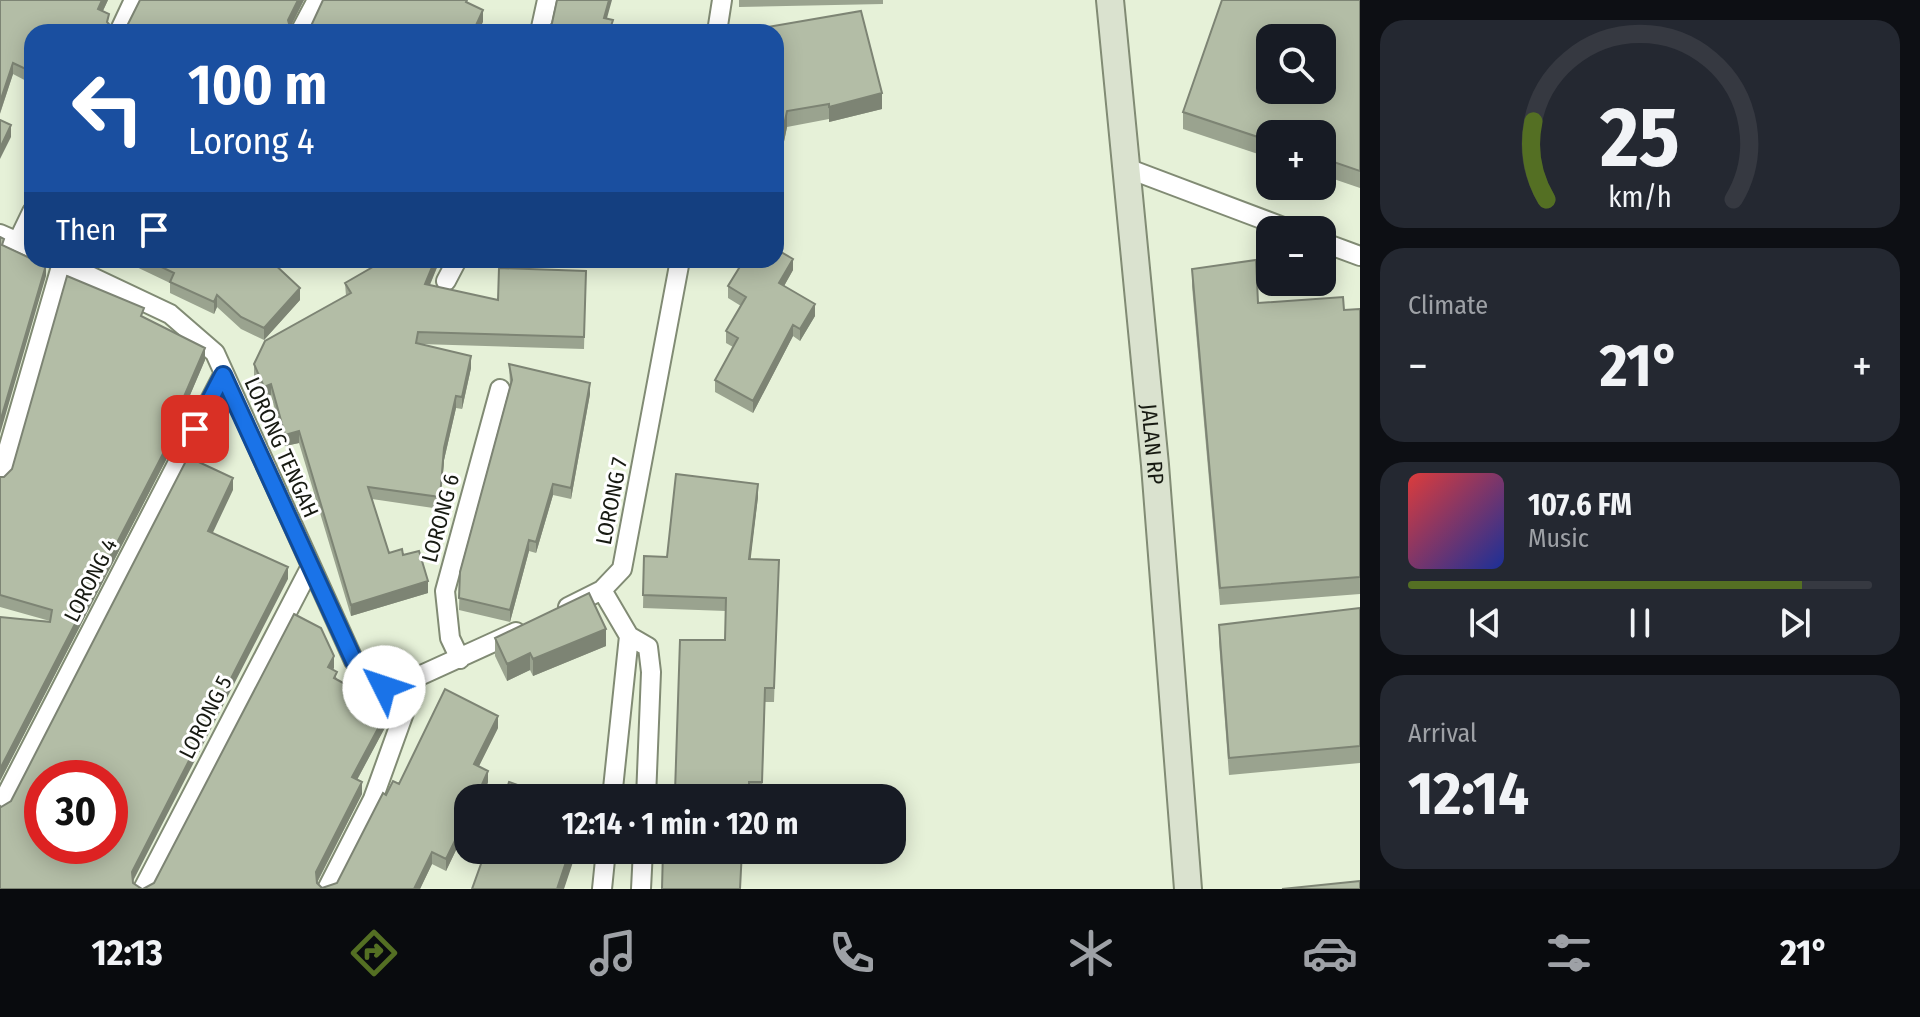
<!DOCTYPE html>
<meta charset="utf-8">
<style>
:root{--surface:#171b24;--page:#242831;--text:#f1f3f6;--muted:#9ea1a6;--line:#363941;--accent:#546f23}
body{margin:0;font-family:"Fira Sans Condensed",sans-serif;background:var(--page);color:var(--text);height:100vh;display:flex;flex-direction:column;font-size:30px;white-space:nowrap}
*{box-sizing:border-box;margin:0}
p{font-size:26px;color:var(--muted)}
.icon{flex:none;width:44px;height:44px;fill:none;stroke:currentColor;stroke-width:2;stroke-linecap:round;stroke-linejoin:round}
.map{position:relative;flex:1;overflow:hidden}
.panel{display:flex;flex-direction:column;gap:20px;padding:20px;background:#0d0f14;width:560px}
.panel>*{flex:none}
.top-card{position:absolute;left:24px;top:24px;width:760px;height:244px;border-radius:24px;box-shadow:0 4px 20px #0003;background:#1a4fa0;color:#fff;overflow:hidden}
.controls{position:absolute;left:1256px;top:24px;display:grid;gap:16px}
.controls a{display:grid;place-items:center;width:80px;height:80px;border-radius:16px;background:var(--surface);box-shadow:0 4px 20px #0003;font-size:40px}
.speed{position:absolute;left:24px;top:760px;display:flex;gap:16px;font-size:40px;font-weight:700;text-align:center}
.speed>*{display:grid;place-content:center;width:104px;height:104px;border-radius:50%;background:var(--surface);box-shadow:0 4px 20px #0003;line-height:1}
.speed .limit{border:12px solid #d22;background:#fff;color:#111}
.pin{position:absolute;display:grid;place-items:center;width:68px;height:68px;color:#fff;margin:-34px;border-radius:16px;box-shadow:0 4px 12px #0006}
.me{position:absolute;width:88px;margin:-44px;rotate:311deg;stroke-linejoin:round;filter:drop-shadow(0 0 6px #0008)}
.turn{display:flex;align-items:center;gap:28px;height:168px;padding:0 32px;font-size:36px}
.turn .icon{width:104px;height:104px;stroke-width:2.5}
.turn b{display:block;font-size:56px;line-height:68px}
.then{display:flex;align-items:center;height:76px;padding:0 32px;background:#0003;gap:16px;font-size:30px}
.big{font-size:60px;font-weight:700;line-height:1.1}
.panel .card{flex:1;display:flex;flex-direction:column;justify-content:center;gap:12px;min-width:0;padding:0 28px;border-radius:24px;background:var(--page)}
.panel .dial{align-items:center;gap:0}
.dial svg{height:208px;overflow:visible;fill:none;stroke:var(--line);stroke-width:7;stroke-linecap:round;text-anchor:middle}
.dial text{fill:var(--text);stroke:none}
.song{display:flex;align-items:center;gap:24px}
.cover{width:96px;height:96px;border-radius:12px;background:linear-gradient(135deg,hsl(0 70% 55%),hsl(230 70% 35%))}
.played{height:8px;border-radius:4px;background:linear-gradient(90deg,var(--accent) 85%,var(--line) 85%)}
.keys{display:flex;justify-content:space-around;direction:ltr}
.heat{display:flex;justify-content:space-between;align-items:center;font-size:44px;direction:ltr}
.trip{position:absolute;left:454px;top:784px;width:452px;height:80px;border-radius:24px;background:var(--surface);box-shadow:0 4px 20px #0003;font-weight:700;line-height:80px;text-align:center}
.tab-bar{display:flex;height:128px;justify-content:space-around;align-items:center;background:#090b0e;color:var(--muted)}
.tab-bar .icon{width:56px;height:56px}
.tab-bar .selected{color:var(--accent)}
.tab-bar b{font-size:36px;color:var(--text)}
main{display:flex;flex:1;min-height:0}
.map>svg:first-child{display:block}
</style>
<main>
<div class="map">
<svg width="1360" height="889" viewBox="0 0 1360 889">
<rect width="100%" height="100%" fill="#e6f1d8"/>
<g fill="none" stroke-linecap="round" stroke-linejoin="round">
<defs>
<path id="street" d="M119,32L134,0
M300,32L317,0
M540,32L547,0
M717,32L722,0
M1124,167L1291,230
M0,234L32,248
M18,241L32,212
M1322,242L1360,256
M56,260L170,314L215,353L354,661L366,676L384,687L417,677L516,632
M446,281L457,260
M0,477L62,263
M602,590L629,636L612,798
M568,607L602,590L622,569L680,260
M629,636L648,647L651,672L646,798
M460,659L450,638L445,591L500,389
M0,807L223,375
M143,889L310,568
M327,889L373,799L417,677
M602,889L606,850
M641,889L643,850"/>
<g id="secondary">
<path id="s1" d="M1110,0L1155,465L1188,889"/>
</g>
</defs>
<use href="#street" stroke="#818b74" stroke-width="22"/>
<use href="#secondary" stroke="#818b74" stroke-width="30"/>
<use href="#street" stroke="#fff" stroke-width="18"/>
<use href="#secondary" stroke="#dae2cf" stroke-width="26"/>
</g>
<path fill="#9aa38f" d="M0,0H108L103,11L109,24L115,31L125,30L140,0H304L290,27L299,32H32V84L13,74L0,114Z
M739,0H883V4L739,7Z
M1360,0V188L1322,175V134H1270V158L1183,129V112Z
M776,32L882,109L829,122V119L787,127L776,180Z
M777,250L793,270L784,286L815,316L800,341L793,336L753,413L715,392V380L733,347L726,343V331L741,306L728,298V286L740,267L736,264V260H776Z
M126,260H270L300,300L264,340L241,329L217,307L214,314L170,293V283L126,262Z
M359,260H440L430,285L498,300L586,271L584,349L420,344L471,368L462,409L456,408L444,460L440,509L372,499L389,553L403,555L428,593L351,616L299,443L285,446L271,395L264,398L254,376V364L346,296L345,283L374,267Z
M1192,269L1258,303L1344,310L1360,309V594L1220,605L1192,286Z
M144,318L205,360L167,449V458L0,781V617L50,621L0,607V477H4L12,469Z
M509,364L590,394L571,499L553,495L536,553L529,551L510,622L459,610L460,572L510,385Z
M758,497L750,559L779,560L774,702H765L762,796L675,792L725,640L726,611L643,608L644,556L667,557Z
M1360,608V763L1229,775L1219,642V625Z
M495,638L606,646L533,676L530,670L507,681L495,656Z
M334,668L333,670L337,679L389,720L357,780L362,794L317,883L322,888L337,883L386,795L399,784L498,728L479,766L488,782L484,793L468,798V825L446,871L432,864L420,889H143L154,883Z"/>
<path fill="#7d8474" d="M102,0H108L98,21V9Z
M298,0H304L288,32V20Z
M609,0H612L604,29V18Z
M483,10V22L478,32H473Z
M13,63V74L0,113V102Z
M882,93V109L829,122V107Z
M787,111V127L776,180V164Z
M11,125V137L0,159V148Z
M793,259V270L779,295V283Z
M435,260H440L425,296V284Z
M46,265V276L0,434V422Z
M300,288V300L264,340V328Z
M217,295V307L214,314V302Z
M815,304V316L800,341V329Z
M793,325V336L753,413V401Z
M205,348V360L167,449V458L0,781V769L163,445Z
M471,356V368L462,409V397Z
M590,383V394L571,499V488Z
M271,384V395L264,398V387Z
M456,396V408L444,460L440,509L444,448Z
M299,431V443L285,446V435Z
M233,478V490L208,543V531Z
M553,484V495L536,553V542Z
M758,484V497L749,573V559Z
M529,540V551L510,622V610Z
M288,567V579L132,883V872Z
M428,581V593L351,616V605Z
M606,629V646L533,676V659Z
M530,653V670L507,681V664Z
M334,656V668L328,679V667Z
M389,708V720L352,789V777Z
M498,716V728L474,776V764Z
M488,771V782L484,793L481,798H476Z
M362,782V794L316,884V872Z
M468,814V825L446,871V859Z
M570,850H577L564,889H557Z
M432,852V864L420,889H414Z"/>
<path fill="#b3bda6" stroke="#7d8474" stroke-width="2" fill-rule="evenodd" d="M0,0H102L98,9L109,14L107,22L115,31L125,30L140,0H298L288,20L290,27L299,32H32V72L13,63L0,102Z
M323,0H467L466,2L483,10L473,32H300L311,26Z
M557,0H609L604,18L613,20L609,32H545L552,23Z
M1222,0H1360V171L1322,158V134H1270V141L1183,112ZM1270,38H1322V90H1270Z
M861,11L882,93L829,107V104L787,111L776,164V32H738Z
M0,120L11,125L0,148Z
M0,237L4,239L2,245L32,259V260H35L46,265L0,422Z
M776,249L793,259L779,283L815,304L800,329L793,325L753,401L715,380L738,338L726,331L746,297L728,286L744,260H776Z
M147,260H270L300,288L264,328L241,317L217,295L214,302L170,282L174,273Z
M385,260H435L425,284L498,300L499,268L586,271L584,337L418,332L416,343L471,356L462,397L456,396L444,448L440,497L368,487L389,553L402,549L403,555L419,551L428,581L351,605L299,431L285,435L271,384L264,387L254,364L265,341L351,293L345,283Z
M1256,260L1258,303L1343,297L1344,310L1360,309V577L1220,588L1192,269Z
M67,276L144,308L141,316L205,348L163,445L167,446L0,769V617L50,622L52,610L0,595V477H4L12,469Z
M509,364L590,383L571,488L553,484L536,542L529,540L510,610L459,598L460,572L512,380Z
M188,457L233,478L208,531L288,567L132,872L133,883L142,889H0V806L1,807L11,801ZM42,778H110V846H42Z
M676,474L758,484L749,559L779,560L774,688H765L762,782H749V798H665V792H675L680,640H725L726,598L643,595L644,556L667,557Z
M589,593L606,629L533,659L530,653L507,664L495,638Z
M1360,608V746L1229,758L1219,625Z
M294,614L321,628L334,656L328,667L337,672L334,678L389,708L352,777L362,782L316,872L317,883L322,888L337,883L383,793L386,795L393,781L399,784L445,689L498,716L474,764L488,771L476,798H468V814L446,859L432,852L414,889H143L154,883Z
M509,782L554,798H504Z
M486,850H570L557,889H472Z
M663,850H742L740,889H662Z
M1360,881V889H1282Z"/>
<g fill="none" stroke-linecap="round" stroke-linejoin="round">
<defs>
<path id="route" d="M195,429L223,375L354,661L366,676L384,687"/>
</defs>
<use href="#route" stroke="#114b97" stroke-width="20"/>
<use href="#route" stroke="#1a73e8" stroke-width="14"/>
</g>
<g text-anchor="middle" stroke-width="6" stroke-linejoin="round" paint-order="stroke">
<g font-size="22" fill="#171a12" stroke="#fff">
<text dy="8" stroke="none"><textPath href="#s1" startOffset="446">JALAN RP</textPath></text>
<text transform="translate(282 447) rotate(66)" y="8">LORONG TENGAH</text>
<text transform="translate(611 501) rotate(-79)" y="8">LORONG 7</text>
<text transform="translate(440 518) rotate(-75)" y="8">LORONG 6</text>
<text transform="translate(90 580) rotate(-63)" y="8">LORONG 4</text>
<text transform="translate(205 717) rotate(-63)" y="8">LORONG 5</text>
</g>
</g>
</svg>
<div class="controls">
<a><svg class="icon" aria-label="search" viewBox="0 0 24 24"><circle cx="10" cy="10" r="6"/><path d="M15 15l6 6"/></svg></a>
<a>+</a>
<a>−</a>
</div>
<div class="speed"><div class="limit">30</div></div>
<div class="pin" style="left:195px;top:429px;background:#d93025"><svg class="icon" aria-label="arrive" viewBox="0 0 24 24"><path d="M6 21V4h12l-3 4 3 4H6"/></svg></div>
<svg class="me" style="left:384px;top:687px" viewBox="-20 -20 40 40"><circle r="19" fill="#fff"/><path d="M0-13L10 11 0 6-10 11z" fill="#1a73e8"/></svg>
<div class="trip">12:14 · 1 min · 120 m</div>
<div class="top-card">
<div class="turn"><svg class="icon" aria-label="left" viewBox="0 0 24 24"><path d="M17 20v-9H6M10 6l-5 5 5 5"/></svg><div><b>100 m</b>Lorong 4</div></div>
<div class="then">Then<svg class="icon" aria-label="arrive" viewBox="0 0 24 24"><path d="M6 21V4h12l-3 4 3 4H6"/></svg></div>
</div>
</div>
<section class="panel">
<div class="card dial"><svg viewBox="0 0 100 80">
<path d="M14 69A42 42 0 1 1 86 69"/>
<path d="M14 69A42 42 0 0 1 9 39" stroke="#546f23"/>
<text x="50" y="56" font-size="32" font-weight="700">25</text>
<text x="50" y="72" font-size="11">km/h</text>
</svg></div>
<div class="card"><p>Climate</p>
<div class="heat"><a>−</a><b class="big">21°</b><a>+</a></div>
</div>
<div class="card">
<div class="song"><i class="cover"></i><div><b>107.6 FM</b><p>Music</p></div></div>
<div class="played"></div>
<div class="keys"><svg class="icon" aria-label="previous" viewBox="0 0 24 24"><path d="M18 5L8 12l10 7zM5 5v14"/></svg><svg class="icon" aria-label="pause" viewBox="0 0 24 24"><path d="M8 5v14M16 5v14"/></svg><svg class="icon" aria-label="next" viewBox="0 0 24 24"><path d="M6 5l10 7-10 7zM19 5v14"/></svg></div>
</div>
<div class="card"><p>Arrival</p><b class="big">12:14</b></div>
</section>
</main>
<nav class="tab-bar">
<b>12:13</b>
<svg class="icon selected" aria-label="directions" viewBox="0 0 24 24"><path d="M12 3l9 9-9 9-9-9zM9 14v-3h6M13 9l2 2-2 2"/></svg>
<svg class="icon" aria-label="music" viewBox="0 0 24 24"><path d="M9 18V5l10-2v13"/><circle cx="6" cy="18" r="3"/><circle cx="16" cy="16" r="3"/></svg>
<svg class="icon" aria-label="phone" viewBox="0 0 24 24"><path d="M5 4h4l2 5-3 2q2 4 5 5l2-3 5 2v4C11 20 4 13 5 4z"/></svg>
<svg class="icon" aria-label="climate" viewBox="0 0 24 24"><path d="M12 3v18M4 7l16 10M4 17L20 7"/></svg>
<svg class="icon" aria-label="car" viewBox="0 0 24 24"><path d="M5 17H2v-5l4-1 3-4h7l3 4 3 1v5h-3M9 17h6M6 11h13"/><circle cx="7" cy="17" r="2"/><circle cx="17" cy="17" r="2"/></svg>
<svg class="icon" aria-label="filters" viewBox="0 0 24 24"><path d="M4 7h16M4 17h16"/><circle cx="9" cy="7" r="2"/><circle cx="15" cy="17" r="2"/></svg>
<b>21°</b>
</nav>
